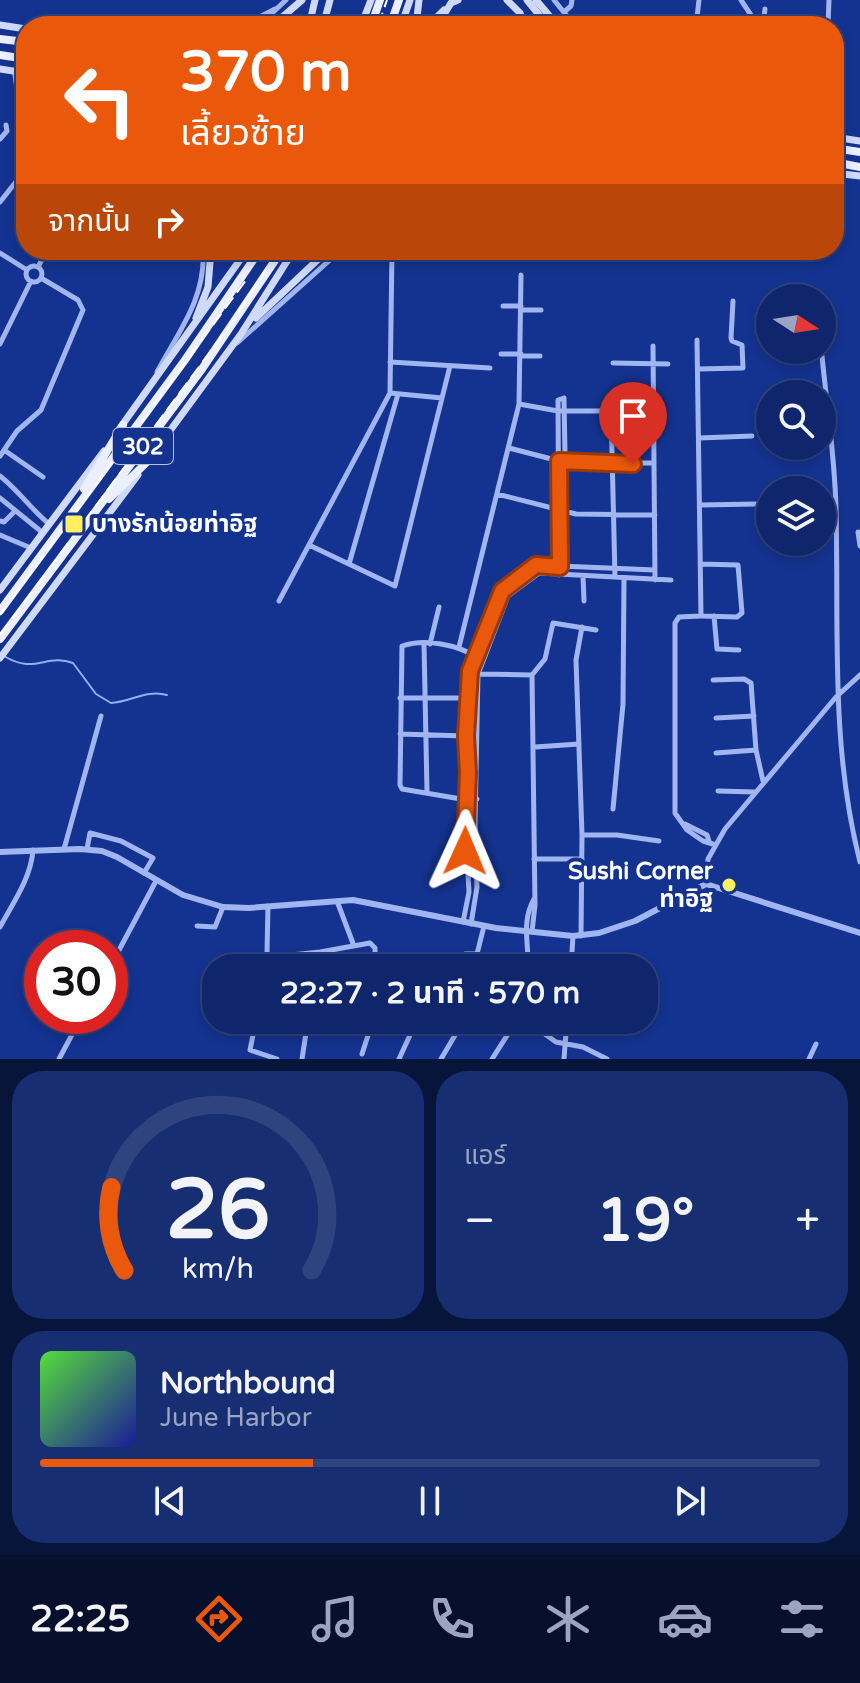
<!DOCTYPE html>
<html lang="th">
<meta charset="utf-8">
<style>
:root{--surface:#0f266c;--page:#182e72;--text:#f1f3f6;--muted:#9ba5c2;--line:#2f437f;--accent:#ea580c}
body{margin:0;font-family:"Varela Round","Noto Sans Thai",sans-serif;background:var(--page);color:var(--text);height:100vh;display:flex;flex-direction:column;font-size:30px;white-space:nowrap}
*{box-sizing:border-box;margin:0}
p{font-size:26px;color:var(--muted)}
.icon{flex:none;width:44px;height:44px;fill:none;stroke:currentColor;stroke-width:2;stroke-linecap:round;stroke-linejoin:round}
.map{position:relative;height:1059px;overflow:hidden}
.side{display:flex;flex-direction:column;gap:12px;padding:12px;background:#08153b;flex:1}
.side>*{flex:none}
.hud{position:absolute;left:16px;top:16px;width:828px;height:244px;border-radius:32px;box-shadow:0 4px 12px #0003,0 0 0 2px var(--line);background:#ea580c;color:#fff;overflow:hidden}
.needle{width:52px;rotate:102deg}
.controls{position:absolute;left:756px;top:284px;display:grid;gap:16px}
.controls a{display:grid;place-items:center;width:80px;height:80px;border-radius:50%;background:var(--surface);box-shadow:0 4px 12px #0003,0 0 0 2px var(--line);font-size:40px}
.speed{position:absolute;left:24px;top:930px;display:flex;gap:16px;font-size:40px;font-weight:700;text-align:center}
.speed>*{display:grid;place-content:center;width:104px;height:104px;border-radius:50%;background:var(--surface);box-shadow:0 4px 12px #0003,0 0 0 2px var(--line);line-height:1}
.speed .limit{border:12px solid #d22;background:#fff;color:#111}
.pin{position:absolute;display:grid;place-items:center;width:68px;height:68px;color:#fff;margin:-82px -34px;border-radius:50% 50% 50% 0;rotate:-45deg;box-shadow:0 0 8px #0007}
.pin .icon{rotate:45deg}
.me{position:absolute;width:88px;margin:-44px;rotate:1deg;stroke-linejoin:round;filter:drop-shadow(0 0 6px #0008)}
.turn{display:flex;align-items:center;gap:28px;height:168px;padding:0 32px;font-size:36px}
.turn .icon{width:104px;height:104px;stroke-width:2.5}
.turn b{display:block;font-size:56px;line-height:68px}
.then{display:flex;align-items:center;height:76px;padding:0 32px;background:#0003;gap:16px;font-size:30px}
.big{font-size:60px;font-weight:700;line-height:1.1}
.side .tile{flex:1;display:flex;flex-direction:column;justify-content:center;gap:12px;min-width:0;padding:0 28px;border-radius:32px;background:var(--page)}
.side .dial{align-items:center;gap:0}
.dial svg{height:208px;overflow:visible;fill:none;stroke:var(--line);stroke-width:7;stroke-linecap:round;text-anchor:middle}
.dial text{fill:var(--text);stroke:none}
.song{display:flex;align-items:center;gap:24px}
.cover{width:96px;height:96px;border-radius:12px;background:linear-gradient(135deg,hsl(110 70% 55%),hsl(240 70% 35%))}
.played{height:8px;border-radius:4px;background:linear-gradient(90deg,var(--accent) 35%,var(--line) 35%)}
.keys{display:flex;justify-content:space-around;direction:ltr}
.heat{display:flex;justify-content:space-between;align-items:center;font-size:44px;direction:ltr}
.side .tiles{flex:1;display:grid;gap:12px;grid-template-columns:1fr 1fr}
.tile:last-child{grid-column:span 2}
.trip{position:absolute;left:202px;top:954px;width:456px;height:80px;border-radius:32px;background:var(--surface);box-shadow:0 4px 12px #0003,0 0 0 2px var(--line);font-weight:700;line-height:80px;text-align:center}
.tab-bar{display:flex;height:128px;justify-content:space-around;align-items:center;background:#060f2b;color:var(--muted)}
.tab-bar .icon{width:56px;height:56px}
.tab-bar .on{color:var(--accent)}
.tab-bar b{font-size:36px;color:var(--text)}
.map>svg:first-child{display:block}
</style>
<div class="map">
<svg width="860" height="1059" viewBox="0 0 860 1059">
<rect width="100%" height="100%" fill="#143390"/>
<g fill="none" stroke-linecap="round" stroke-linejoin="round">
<path stroke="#93adf4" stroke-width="2" d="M4,656C35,675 46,653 73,663L96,694L111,703C130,702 147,689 167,695"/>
<path stroke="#a1b6f1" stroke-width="5" d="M554,0L575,26
M741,0L755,21L763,26
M564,12L571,6L572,0
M828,25L829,0
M242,26L275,9
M267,26L268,17L286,0
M653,26V17
M696,26L699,0
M763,26L765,9
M797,26L828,24
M15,75L18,97L26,114
M0,139L7,131L6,125
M0,202L26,169
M0,253L27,270
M819,255V250
M26 274a8 8 0 1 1 16 0a8 8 0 1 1-16 0Z
M38,267L47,250
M503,306H521
M521,310H541
M697,340L701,616L679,617L675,623V813L687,830L703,841L716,845
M237,343L341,250
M0,344L31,281
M653,346L655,580
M501,354H521
M521,356H540
M822,356C827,407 835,458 836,509C839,629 830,745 860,862
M390,362L490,368
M613,363L668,364
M698,369L743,368L742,345L732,341L731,338L733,301
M157,372C179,331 206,298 203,250
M390,393L442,398
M564,398L567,569
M519,404L558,411H654
M611,410L615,577
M699,438L752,436
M509,448L567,463H654
M4,450L43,477
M0,456L17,431L41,410L83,310L78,300L41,278
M0,476C19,491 31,509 49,524
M497,494L576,514L655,515
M0,498L43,533
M700,505L756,504
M0,521L4,522L15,511
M858,532L860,546
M0,535L31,548
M309,545L395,586L450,366
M349,564L398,394
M701,564L738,565L742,613L737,617L702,616
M559,575L558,400L564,398
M583,576L584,601
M279,601L390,393L392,250
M714,616L717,649L739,650
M424,644L427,791
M430,644L439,607
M459,647L519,404L521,275
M478,674L532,675
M713,680L744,679L751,683L756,750L763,781
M400,698H468
M716,718L754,716
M400,734L466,736
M535,747L579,744
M716,753L756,750
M718,791L755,792
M477,799L467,800L402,789L400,785L402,646C426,638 457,645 477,657
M613,809L623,704L624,578
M685,824L707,835L709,841
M582,835H617L659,841
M64,849L101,716
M87,849L90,833L121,841L153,858L144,873
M534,859H582
M706,884L708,859L725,829L836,697L860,675
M337,901L354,946
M268,906L267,953L272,957L269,968
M463,922L469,892L465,824L470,671L502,591L536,565L655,570
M471,924L477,887L475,823L478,674L508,596L539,573L671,580
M197,926L215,927L223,907
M0,927C13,903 31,878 33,850
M532,932L535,905L532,675L545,659L553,623L596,630
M581,936L582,835L576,660L582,627
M465,954H477L484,926
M272,957L320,952L370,943L375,948V968
M110,967L156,881
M317,968L320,952
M522,968L526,955
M528,968C529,944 521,922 534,899
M571,968L573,936
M256,1020L250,1050L277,1059
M330,1020L369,1031
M525,1020L556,1042L583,1047L607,1059
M362,1054L373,1020
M59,1059L82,1016
M302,1059L308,1020
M399,1059L417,1020
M441,1059L464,1020
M492,1059L517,1020
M564,1059L567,1020
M809,1059L816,1044"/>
<path stroke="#a1b6f1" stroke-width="6" d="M0,852L80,849L102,851L117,857L183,895L223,907L249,908L353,900L496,928L573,936L599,933L635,921L706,884L860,933"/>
<path stroke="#cfdafb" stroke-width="7" d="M507,0L520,13L525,26
M527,0L548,26
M536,0L558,26
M0,25L26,29
M272,26L302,0
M309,26L315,0
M323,26L330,0
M361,26L371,0
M401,26L410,0
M416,26L419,0
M428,26L444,10
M437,26L451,3L458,0
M0,69L26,73
M834,137L860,141
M834,173L860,176
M196,318L208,287L211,250
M256,318L328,250
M120,428L247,250
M147,462L241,334L294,250
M0,590L104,451
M0,658L138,475"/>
<path stroke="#ebefff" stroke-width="8" d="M371,26L380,0
M390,26L399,0
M0,39L26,42
M0,55L26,59
M834,148L860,152
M834,162L860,167
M84,489L123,425
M109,499L149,460
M0,611L185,360L260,250
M0,639L202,369L282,250"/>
<path stroke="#fff" stroke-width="2" stroke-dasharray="14 6" stroke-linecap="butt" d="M378,26L387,0
M0,615L246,280
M0,635L233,321L278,250"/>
</g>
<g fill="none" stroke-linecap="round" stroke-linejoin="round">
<defs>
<path id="route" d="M465,851L468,772L466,736L470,671L502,591L536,565L560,567L559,461L633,464"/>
</defs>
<use href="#route" stroke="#983908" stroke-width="20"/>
<use href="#route" stroke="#ea580c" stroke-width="14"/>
</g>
<g fill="#ffef61" stroke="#143390" stroke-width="3">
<rect x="64" y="514" width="20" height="20" rx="4"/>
<circle cx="729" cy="885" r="8"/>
</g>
<g text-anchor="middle" stroke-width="8" stroke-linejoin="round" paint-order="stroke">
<rect fill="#143390" stroke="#b8c2de" stroke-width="2" x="113" y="428" width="60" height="36" rx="6"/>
<g font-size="22" font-weight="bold" fill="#fff">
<text x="143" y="454">302</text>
</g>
<g font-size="24" font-weight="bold" fill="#fff" stroke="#143390" text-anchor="start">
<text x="92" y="532">บางรักน้อยท่าอิฐ</text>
<text x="713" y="879" text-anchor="end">Sushi Corner<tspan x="713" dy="28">ท่าอิฐ</tspan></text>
</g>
</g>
</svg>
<div class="controls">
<a><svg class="needle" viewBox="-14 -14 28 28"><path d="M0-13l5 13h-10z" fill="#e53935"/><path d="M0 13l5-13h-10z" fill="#9ba5c2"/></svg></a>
<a><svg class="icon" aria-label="search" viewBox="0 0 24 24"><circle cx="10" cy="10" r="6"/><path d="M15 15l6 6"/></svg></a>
<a><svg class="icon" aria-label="layers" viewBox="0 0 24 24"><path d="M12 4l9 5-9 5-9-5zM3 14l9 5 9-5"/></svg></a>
</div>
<div class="speed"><div class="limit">30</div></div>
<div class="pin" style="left:633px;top:464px;background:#d93025"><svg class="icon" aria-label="arrive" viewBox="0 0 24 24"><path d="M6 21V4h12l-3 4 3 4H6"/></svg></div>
<svg class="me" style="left:465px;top:851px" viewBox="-20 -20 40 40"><path d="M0-17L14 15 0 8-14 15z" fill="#ea580c" stroke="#fff" stroke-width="4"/></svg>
<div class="trip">22:27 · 2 นาที · 570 m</div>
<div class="hud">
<div class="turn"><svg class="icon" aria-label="left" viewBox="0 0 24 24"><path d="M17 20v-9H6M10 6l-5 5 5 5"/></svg><div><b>370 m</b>เลี้ยวซ้าย</div></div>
<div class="then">จากนั้น<svg class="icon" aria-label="right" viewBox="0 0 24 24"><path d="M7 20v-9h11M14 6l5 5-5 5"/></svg></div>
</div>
</div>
<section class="side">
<div class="tiles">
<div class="tile dial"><svg viewBox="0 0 100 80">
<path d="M14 69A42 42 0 1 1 86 69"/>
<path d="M14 69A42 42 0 0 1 9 37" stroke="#ea580c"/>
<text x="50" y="56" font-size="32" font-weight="700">26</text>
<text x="50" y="72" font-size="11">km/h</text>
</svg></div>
<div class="tile"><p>แอร์</p>
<div class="heat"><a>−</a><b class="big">19°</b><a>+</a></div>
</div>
<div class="tile">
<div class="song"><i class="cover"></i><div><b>Northbound</b><p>June Harbor</p></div></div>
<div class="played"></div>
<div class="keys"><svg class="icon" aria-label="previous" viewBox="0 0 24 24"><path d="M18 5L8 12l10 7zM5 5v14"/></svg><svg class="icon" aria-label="pause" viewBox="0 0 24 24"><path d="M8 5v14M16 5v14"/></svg><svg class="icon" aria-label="next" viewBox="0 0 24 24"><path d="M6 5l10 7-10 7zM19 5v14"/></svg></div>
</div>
</div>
</section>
<nav class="tab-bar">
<b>22:25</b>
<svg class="icon on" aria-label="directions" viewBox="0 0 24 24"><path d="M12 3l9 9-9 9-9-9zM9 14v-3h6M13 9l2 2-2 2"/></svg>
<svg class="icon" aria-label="music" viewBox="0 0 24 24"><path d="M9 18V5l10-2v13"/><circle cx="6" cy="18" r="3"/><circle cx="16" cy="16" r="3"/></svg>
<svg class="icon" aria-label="phone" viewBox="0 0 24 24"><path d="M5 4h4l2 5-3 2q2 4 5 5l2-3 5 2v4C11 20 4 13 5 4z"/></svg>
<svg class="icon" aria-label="climate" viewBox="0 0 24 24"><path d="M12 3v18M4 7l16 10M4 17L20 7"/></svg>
<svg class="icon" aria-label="car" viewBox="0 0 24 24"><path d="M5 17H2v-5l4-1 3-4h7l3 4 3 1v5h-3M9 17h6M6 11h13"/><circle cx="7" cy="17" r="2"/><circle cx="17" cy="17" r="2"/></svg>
<svg class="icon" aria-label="filters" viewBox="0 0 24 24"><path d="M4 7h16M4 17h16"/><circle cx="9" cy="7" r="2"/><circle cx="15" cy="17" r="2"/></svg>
</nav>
